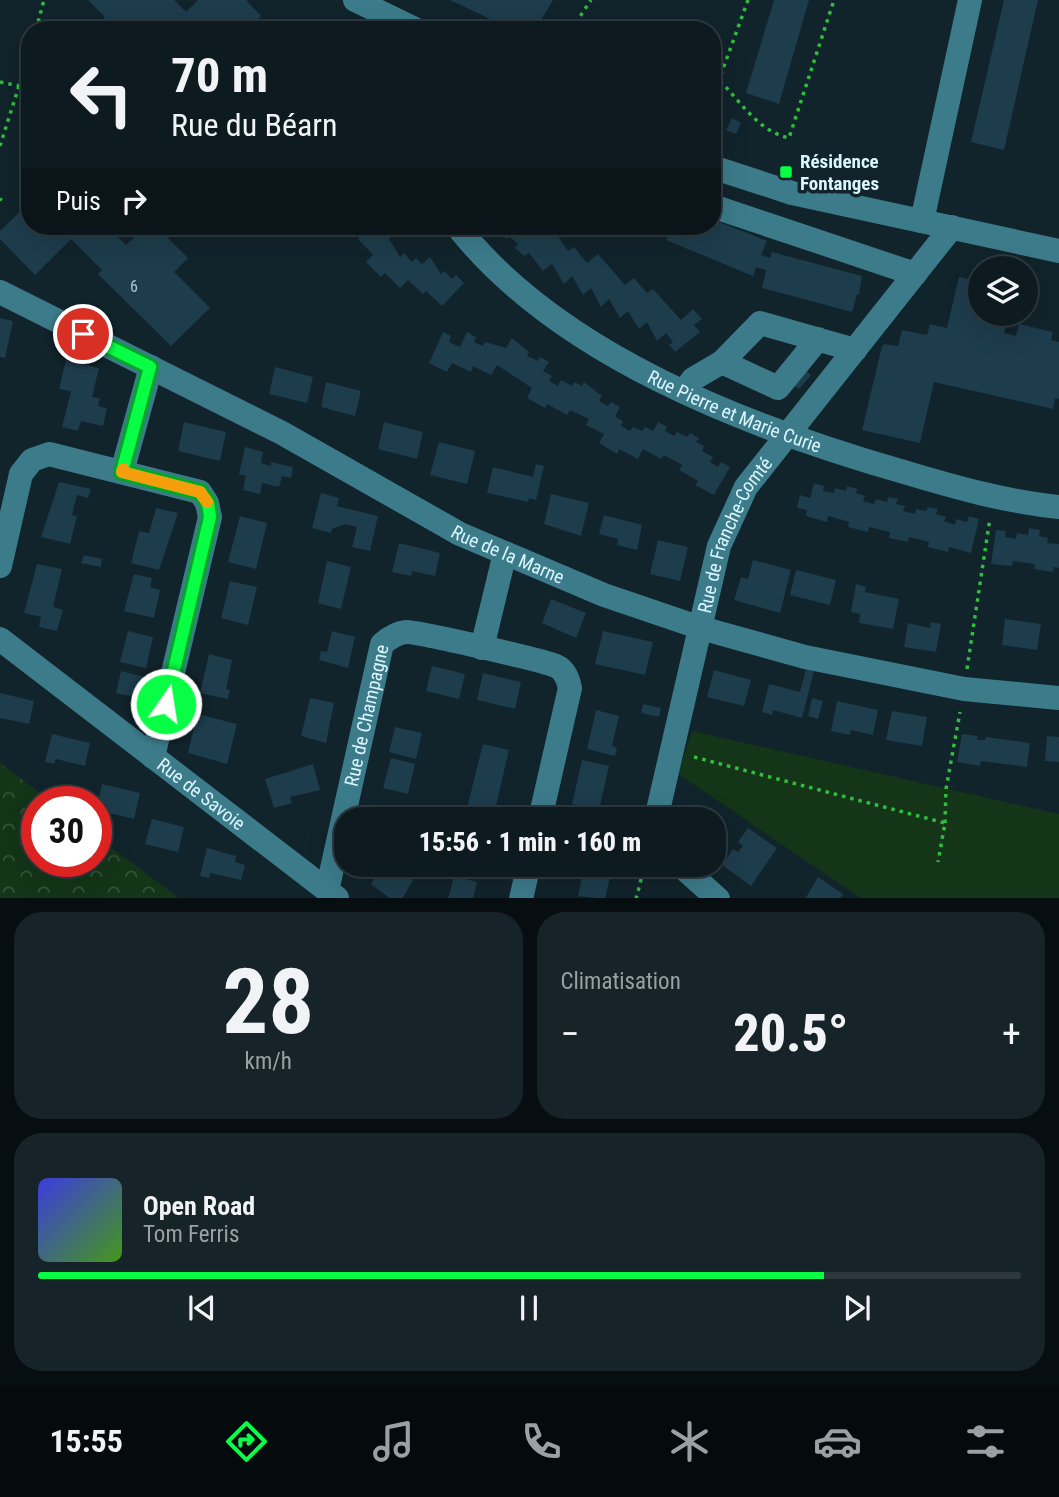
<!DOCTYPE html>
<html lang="fr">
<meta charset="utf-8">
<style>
:root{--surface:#0d1a20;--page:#162329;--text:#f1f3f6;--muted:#9aa1a5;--line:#2d383e;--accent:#08fe45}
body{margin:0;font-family:"Roboto Condensed",sans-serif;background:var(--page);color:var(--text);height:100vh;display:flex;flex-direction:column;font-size:26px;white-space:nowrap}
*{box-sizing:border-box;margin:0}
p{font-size:23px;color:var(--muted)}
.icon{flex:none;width:38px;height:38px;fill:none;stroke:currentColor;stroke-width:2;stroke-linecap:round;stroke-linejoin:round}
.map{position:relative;height:898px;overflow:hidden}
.details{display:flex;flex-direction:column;gap:14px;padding:14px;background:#070e12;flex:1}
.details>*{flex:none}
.top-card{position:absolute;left:21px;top:21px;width:700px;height:214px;border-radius:28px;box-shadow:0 7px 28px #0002,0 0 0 2px var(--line);background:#0d1a20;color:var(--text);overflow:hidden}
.tools{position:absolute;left:968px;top:256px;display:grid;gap:14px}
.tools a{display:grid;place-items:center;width:70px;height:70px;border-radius:50%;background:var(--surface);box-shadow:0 7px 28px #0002,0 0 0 2px var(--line);font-size:35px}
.speed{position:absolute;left:21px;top:786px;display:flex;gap:14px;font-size:35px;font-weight:700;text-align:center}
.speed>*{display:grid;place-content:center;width:91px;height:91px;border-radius:50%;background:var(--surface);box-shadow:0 7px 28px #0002,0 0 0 2px var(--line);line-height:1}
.speed .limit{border:10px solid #d22;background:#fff;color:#111}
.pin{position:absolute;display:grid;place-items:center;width:60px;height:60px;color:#fff;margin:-30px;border:4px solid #fff;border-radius:50%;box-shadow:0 2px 7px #0007}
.me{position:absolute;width:77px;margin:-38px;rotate:13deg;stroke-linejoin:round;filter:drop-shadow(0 0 5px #0008)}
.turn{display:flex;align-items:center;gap:24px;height:147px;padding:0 35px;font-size:32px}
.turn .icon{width:91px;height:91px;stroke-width:2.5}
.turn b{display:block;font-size:49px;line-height:60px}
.then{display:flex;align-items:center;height:66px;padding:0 35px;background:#0003;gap:14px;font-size:26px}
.big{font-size:52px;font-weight:800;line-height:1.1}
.details .widget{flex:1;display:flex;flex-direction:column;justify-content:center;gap:10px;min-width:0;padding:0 24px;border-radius:28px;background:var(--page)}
.details .dial{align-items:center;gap:0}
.dial b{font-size:91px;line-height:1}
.song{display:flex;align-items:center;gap:21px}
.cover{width:84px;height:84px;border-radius:10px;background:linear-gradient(135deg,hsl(240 70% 55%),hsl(100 70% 35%))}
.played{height:7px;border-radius:4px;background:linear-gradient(90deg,var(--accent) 80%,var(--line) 80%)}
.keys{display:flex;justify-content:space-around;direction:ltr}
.heat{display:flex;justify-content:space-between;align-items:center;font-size:38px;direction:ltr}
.details .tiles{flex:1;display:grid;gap:14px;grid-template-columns:1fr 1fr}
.widget:last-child{grid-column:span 2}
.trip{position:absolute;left:334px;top:807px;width:392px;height:70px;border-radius:28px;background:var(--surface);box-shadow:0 7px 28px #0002,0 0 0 2px var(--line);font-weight:800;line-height:70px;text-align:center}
.tabs{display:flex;height:112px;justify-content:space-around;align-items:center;background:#050a0d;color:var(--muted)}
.tabs .icon{width:49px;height:49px}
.tabs .current{color:var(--accent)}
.tabs b{font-size:32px;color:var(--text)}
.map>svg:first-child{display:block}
</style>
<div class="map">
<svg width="1059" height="899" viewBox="0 0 1059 899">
<defs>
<pattern id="forest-crowns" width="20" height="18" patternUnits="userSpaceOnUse" patternTransform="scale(1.75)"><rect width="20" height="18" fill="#143518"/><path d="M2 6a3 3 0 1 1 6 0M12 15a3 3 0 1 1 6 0" fill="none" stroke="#36533b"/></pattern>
</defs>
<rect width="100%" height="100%" fill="#11232b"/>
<path fill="#143518" d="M692,731L1059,814V898H861L678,774Z"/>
<path fill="url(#forest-crowns)" d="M0,763L51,801L37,802V861H96V836L179,898H0Z"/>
<path fill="#1d3c4c" d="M88,0H174L186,12L198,0H246L261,16L247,30H92L105,17Z
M450,0H553L535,30H513Z
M774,0H809L779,104L746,93Z
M1004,0H1038L1004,150L971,142Z
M732,118L741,123L736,134L726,130Z
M30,202V226H107L126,245L146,226H156L188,258L174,272L210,308L171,346L98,274L102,270L71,239L35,275L0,239V231Z
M712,219L767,241L761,255L770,258L772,252L862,276L859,295L857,294L852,312L762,288L766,270L756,267L753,276L666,240L672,226H712Z
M352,226H392L398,231L389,239L400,257L404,253L412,262L416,258L422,264L430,257L441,274L444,271L452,279L456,275L464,283L442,306L426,291L423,294L408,280L400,288L385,273L381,277L366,262L373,255L358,239L361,235Z
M499,226H551L568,251L574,247L587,263L598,254L625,285L634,278L647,293L653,289L681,320L693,309L702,319L694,325L700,332L675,352L669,345L673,342L666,333L657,341L647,322L639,329L628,311L620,318L609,299L601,307L591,288L583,295L572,276L564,284L552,264L543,271L529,253L524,256L515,248L518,244L510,237L506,239L497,230Z
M959,277L980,282V313H1009L1004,333L1016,336L1019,324L1053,332L1051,340L1059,342V399L1055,398L1053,409L934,382L920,443L862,430L882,346L884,344L898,346L902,330L927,335L930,324L947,328Z
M0,318L13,321L5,358L0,357Z
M443,332L451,336L449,342L460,347L467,332L476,337L474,342L483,346L485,342L506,348L512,338L529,352L527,356L538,361L540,357L549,362L543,371L552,376L549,381L558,386L561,380L572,386L574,382L582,386L584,382L602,396L599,401L608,406L611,402L620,407L615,417L623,421L621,426L630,431L633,427L642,431L645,427L653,431L658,422L667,427L665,431L674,436L677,432L687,437L690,433L699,438L696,442L704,446L702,451L713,457L710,462L718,467L721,462L730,467L714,495L695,485L698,481L679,470L682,465L664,455L661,459L643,449L638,459L619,449L617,454L599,443L604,434L586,425L589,419L570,410L567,415L547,404L545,408L527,398L532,388L497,365L491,375L473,366L471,372L452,363L447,372L429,363Z
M66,360L99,368L92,397L100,398L98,406L107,408L103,426L81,421L78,431L62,427L71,391L59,389Z
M275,367L313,377L307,403L269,394Z
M804,369L811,375L799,389L792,384Z
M326,382L361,391L355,416L321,407Z
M184,422L226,432L220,461L178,451Z
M384,422L423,432L417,459L378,449Z
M439,442L475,451L467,484L430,475Z
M245,447L263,452L261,463L271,466V462L293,467L291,478L282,476L279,487L262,483L260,494L243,490L246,476L239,474Z
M536,464L544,466L536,500L529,498L528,502L487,493L493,467L533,477Z
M59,482L91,489L88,498L77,495L72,515L77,516L70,544L41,537Z
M814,483L824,486L823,491L834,493L835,488L846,491L847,486L857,489L856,493L865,496L863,501L874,504L876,499L887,502L888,497L898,499L896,504L905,506L903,511L915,514L916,509L926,511L928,507L938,509L936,514L946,517L944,521L955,525L956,519L967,522L969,516L979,519L971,553L949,547L948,552L928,547L929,542L909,537L908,542L889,538L890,532L869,527L868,532L848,527L849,522L828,516L827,522L806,516L807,510L797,508L800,495L810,498Z
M321,493L339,498L337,506L378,516L370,551L352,547L357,527L345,524L332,529L331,533L312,528Z
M551,494L589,503L581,536L544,524Z
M156,508L178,513L159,570L131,563L139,531L149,533Z
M604,515L642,525L637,550L617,545L618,539L599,534Z
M240,516L267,523L256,569L228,562Z
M1029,528L1040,530L1039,536L1048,538L1047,543L1059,544V568L1054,567L1053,572L1034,569L1035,564L1013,561L1012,566L991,564L996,530L1006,531L1005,537L1016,539L1017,533L1028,535Z
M658,540L688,547L680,581L650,574Z
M399,543L440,553L435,576L412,571L411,576L392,572Z
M84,555L102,559L101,567L81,563Z
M753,560L791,570L780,613L734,600L741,577L748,579Z
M327,561L351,567L341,609L318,603Z
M37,564L62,569L53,607L63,610L57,631L39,627L41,617L24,613Z
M796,570L836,580L830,605L790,595Z
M134,574L152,578L150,587L160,590L154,618L124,611Z
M230,581L257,587L248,625L221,618Z
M856,584L866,587L865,592L899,599L893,629L859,623L860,614L851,612Z
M551,599L586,613L576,638L542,623Z
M1005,619L1041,624L1037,650L1002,645Z
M931,622L941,624L936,652L904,647L908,623L930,628Z
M128,631L153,637L146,668L120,662Z
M332,631L355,637L348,668L319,660L321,651L327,652Z
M603,631L653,642L645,675L595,664Z
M209,654L232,660L226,689L230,690L228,699L200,693Z
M432,666L465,674L459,699L426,691Z
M806,669L814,671L802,718L773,710L772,715L762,712L769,684L800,692Z
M714,670L751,680L744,706L707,697Z
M121,671L144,677L140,698L116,693Z
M483,673L521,682L515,709L477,700Z
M0,693L34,701L29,724L0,718Z
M310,698L334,703L326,743L301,736Z
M812,698L823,701L818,719L808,716Z
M837,701L878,710L873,735L851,730L850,735L831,731Z
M643,704L661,708L659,717L641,713Z
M596,710L619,716L612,746L617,748L615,756L587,749Z
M892,711L927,717L922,746L886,740Z
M197,714L237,724L227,764L188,753Z
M395,727L422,733L416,759L389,752Z
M52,734L90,743L85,766L56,759L54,764L45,762Z
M962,734L978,736L977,740H985L986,737L1030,743L1027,767L981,761L980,766L957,762Z
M1047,736L1059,737V762L1045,761Z
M483,744L509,750L493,819L466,812Z
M391,758L415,764L408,794L383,788Z
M582,760L609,766L599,810L572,804Z
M313,764L320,790L290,797L292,803L274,808L265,779Z
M102,784L140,793L134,819L96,810Z
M381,809L411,816L410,819H379Z
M152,819L184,827L178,852L145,844Z
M748,828L777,848L751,886L722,865L733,849L738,852L743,846L738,842Z
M207,848L236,856L235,862L245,865L241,880L210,873L209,878L200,876Z
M383,864H389L413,880L402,899H391L371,884Z
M585,864H613L605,899L578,896Z
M454,876L477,882L473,899H448Z
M818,877L843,894L840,899H805Z"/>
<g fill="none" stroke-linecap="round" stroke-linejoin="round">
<path stroke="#31bd3d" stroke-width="3.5" stroke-dasharray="3.5 5" stroke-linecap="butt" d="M36,30L44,0
M571,30L591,0
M720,81C742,103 758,131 789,138L834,0
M0,82L30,88
M712,99L748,0
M0,146L30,51
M0,199L2,200
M967,669L990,518
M694,757L945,823L938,862
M945,823L946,789L960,712
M636,899L645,864"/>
<g stroke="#3c7b8a" stroke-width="24">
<path d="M355,0L417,30"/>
<path d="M712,167L792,193L1059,251"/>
<path d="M712,206L915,274"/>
<path d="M922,221L970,0"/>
<path id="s1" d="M457,226C558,355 750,428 904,472C954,487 1007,502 1059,507"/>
<path id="s2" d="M0,292L282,433L460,534L604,595L701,628L805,657L964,689L1059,698"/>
<path d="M722,362L778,388L818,339"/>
<path d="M685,390L693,379L722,362L760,323L855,350"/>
<path d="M122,472L151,367"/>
<path d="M0,566L21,474L32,460L49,454L200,492L207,503L210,517L153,757"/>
<path id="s3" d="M0,639L337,898"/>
<path d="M482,648L505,553"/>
<path id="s4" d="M656,819L719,546L746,487L952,227"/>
<path d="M679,864L718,899"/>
<path id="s5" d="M327,891L382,644C389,638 396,633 406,632C415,631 546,661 556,666C565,670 568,679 570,688L540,819"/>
<path d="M521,899L529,864"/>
</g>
</g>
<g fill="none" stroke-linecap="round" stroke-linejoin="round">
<defs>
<path id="route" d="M83,334L150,367L122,472L200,492L208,503L210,517L166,704"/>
</defs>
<use href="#route" stroke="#05a52d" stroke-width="18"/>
<use href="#route" stroke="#08fe45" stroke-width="12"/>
<path stroke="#f59e0b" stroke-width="12" d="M123,469L122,472L200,492L207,502"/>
</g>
<rect fill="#08fe45" stroke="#11232b" stroke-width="2.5" x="779" y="165" width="14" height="14" rx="3.5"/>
<g text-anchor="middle" stroke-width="7" stroke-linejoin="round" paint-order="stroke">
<g font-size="16" fill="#acc8d2">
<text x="134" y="292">6</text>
</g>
<g font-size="19" font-weight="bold" fill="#dbf6ff" stroke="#11232b" text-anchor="start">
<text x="800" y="168">Résidence<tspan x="800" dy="22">Fontanges</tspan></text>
</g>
<g font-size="19" fill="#dbf6ff" stroke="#11232b">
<text dy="7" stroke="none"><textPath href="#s1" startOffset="338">Rue Pierre et Marie Curie</textPath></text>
<text dy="7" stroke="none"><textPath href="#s4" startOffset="296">Rue de Franche-Comté</textPath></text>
<text dy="7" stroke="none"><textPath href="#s2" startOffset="572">Rue de la Marne</textPath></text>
<text dy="7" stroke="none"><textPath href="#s5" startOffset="180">Rue de Champagne</textPath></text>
<text dy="7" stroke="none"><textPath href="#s3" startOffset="254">Rue de Savoie</textPath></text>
</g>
</g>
</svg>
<div class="tools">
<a><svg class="icon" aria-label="layers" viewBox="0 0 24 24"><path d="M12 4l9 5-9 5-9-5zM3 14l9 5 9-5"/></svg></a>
</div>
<div class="speed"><div class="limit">30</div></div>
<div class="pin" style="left:83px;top:334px;background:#d93025"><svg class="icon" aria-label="arrive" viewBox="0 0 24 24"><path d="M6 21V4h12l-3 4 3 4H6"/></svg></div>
<svg class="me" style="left:166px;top:704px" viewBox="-20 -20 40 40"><circle r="17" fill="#08fe45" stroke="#fff" stroke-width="3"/><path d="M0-11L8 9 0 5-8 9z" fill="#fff"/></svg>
<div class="trip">15:56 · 1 min · 160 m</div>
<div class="top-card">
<div class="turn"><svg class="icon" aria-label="left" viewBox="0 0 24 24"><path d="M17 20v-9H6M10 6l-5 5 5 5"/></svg><div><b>70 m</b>Rue du Béarn</div></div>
<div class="then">Puis<svg class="icon" aria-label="right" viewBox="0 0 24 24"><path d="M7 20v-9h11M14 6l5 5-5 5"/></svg></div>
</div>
</div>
<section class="details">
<div class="tiles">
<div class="widget dial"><b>28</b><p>km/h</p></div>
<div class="widget"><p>Climatisation</p>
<div class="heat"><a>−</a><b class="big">20.5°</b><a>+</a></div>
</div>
<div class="widget">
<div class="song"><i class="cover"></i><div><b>Open Road</b><p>Tom Ferris</p></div></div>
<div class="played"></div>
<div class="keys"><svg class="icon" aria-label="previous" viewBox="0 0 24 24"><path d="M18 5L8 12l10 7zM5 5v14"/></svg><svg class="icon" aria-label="pause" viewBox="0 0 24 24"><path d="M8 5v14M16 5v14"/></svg><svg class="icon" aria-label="next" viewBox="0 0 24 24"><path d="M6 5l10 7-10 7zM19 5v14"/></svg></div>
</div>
</div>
</section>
<nav class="tabs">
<b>15:55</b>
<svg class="icon current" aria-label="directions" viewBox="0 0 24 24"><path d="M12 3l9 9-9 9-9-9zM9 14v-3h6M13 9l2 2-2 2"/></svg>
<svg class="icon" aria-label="music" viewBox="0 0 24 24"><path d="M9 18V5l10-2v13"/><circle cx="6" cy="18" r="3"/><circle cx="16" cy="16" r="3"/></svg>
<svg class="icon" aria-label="phone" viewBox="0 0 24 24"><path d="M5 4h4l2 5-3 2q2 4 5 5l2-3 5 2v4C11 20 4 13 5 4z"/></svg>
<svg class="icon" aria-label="climate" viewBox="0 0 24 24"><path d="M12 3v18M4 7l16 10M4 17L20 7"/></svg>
<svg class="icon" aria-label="car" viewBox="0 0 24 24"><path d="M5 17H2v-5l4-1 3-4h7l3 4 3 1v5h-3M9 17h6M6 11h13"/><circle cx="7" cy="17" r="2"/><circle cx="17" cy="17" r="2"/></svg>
<svg class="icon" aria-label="filters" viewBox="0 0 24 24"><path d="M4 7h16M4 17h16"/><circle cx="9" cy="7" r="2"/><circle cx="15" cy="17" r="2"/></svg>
</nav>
